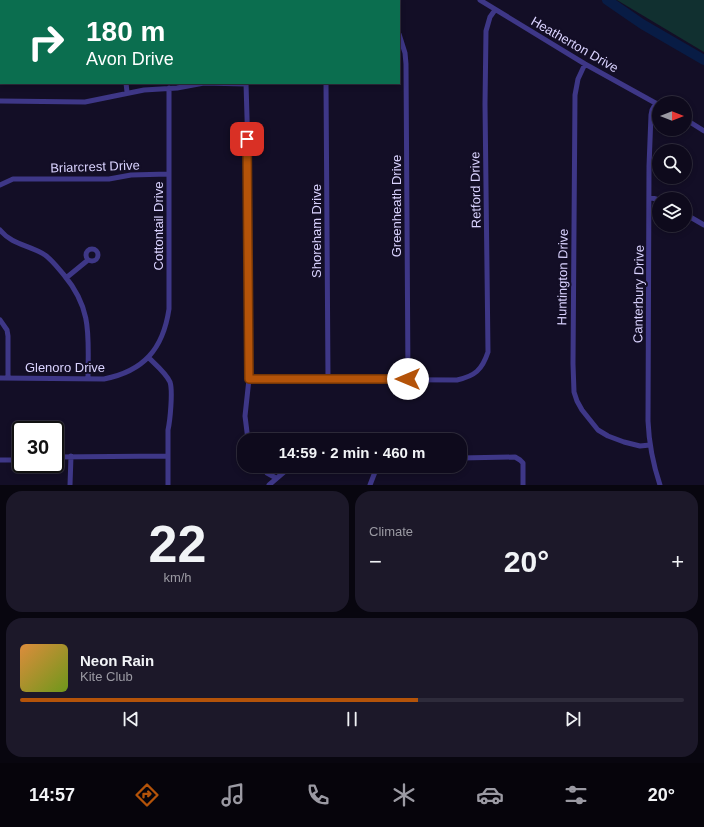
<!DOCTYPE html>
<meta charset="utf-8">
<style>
:root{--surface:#0e0a1c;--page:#1c1829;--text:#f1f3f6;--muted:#9b9aa3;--line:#2e2b3b;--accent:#b45309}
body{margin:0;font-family:Arial,sans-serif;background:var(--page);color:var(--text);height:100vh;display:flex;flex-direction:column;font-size:15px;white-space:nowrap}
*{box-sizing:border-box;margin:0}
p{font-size:13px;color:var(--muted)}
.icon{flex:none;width:22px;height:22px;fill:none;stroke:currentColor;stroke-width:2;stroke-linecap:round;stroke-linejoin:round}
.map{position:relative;height:485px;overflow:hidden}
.details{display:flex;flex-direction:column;gap:6px;padding:6px;background:#08060f;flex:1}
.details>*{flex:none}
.guide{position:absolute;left:0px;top:0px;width:400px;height:84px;box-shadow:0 2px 6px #0003,0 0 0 1px var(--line);background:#0b6e4f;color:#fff;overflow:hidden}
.needle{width:26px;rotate:90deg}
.buttons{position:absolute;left:652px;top:96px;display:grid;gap:8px}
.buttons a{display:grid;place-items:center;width:40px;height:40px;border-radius:50%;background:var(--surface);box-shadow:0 2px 6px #0003,0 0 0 1px var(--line);font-size:20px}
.speed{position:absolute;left:12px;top:421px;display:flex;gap:8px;font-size:20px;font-weight:700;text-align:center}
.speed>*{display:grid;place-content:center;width:52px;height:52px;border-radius:50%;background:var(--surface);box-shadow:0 2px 6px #0003,0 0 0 1px var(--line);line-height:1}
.speed .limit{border:2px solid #111;border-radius:6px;background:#fff;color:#111}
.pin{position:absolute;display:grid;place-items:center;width:34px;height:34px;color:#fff;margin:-17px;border-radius:8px;box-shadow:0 2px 6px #0006}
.me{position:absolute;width:44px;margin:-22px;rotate:270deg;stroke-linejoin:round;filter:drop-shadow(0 0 3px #0008)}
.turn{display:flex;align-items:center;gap:14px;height:84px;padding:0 20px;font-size:18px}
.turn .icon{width:52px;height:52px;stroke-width:2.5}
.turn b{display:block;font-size:28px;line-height:34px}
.big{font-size:30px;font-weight:700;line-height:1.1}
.details .card{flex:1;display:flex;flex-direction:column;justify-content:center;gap:6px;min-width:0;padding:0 14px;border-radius:16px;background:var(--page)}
.details .dial{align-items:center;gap:0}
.dial b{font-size:52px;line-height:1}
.song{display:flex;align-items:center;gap:12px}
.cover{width:48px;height:48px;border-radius:6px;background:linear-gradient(135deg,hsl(30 70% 55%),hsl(80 70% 35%))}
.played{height:4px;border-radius:2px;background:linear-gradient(90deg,var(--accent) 60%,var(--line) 60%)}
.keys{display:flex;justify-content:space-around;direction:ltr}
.heat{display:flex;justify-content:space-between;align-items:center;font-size:22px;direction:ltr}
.details .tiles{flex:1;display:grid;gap:6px;grid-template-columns:1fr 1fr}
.card:last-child{grid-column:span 2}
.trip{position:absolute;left:237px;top:433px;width:230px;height:40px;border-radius:16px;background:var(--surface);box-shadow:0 2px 6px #0003,0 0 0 1px var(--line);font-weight:700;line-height:40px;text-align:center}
.tabs{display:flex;height:64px;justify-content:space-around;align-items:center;background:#06040b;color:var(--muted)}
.tabs .icon{width:28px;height:28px}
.tabs .selected{color:var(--accent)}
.tabs b{font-size:18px;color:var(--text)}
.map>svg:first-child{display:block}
</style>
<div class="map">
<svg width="704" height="485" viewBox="0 0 704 485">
<rect width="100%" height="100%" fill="#130e26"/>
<path fill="#113030" d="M617,0H704V52L627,6Z"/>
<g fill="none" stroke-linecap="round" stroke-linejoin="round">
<path stroke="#081c45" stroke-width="10" d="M607,0L642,24L704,60"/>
<path stroke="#3e3787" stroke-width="5" d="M262,0L264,1
M284,0H287
M480,0L585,64L659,105
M114,1L115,0
M398,1V0
M0,25H1
M399,34L405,53L406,64L408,379
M585,64L578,79L575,95L573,364L574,392L577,401L582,410L598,430L608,436L624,442L640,446L650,445
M126,83L127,92
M204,83L246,84
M246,83L248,151V343L249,379L245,416L248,440
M326,83L328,379
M0,101L85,102L144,90L177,88L204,83
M656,103L652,110L651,115L649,166L648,421C649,444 653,464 660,485
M685,119L704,131
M0,185L13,179H109L131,175L168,174
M649,197L659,200
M685,214L704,225
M0,230C12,245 30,245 45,255C52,260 58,268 64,275C93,310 88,337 88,379
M86 255a6 6 0 1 1 12 0a6 6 0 1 1-12 0Z
M66,278L88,260
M0,320L7,330L8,336V378
M149,358C155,364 166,373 170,382C173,391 170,421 168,430V485
M0,378L104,379C144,371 163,349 169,309V88
M249,379L457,380C475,376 482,370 488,352L485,104L486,31L490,17L495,10
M55,457L168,456
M460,458L515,457L520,460L523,463V485
M0,460H21
M262,466L267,473L276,478
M70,485L71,456
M269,485L284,472L294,466
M370,485L375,472V466"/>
</g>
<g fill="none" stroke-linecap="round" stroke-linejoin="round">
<defs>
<path id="route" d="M247,139L249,379H408"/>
</defs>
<use href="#route" stroke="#753606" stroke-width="10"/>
<use href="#route" stroke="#b45309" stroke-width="7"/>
</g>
<g text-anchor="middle" stroke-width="4" stroke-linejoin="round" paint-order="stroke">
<g font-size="13" fill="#dad3ff" stroke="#130e26">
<text transform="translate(575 44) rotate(30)" y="5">Heatherton Drive</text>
<text transform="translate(95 166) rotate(-2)" y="5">Briarcrest Drive</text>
<text transform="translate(475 190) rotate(-91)" y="5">Retford Drive</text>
<text transform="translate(396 206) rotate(-90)" y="5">Greenheath Drive</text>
<text transform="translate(158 226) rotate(-90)" y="5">Cottontail Drive</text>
<text transform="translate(316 231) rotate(-90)" y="5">Shoreham Drive</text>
<text transform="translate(562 277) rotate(-89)" y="5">Huntington Drive</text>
<text transform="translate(638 294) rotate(-89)" y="5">Canterbury Drive</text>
<text x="65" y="372">Glenoro Drive</text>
</g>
</g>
</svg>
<div class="buttons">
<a><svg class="needle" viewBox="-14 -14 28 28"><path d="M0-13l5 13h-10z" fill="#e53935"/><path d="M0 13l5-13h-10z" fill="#9b9aa3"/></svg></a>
<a><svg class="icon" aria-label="search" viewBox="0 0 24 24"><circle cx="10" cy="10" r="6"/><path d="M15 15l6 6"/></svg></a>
<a><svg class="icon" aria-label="layers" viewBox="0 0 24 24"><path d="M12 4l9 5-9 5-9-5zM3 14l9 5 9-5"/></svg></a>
</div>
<div class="speed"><div class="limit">30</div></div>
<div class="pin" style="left:247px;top:139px;background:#d93025"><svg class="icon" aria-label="arrive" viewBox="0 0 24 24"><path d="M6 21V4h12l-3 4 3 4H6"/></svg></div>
<svg class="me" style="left:408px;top:379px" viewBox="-20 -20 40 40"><circle r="19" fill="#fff"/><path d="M0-13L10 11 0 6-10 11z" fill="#b45309"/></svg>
<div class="trip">14:59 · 2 min · 460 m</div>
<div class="guide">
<div class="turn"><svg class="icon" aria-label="right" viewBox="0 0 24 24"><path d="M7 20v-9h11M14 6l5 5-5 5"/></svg><div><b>180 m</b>Avon Drive</div></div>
</div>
</div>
<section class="details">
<div class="tiles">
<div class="card dial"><b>22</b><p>km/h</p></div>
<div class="card"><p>Climate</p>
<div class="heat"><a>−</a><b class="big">20°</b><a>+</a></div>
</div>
<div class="card">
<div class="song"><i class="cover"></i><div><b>Neon Rain</b><p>Kite Club</p></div></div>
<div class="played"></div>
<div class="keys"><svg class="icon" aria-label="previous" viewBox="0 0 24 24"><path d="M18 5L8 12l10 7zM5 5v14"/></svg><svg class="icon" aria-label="pause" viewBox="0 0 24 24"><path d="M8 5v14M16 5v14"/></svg><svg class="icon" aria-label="next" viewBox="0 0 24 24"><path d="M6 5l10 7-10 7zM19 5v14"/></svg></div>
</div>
</div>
</section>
<nav class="tabs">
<b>14:57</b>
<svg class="icon selected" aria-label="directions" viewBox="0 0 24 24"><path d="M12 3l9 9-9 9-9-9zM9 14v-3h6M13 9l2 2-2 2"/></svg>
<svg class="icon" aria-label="music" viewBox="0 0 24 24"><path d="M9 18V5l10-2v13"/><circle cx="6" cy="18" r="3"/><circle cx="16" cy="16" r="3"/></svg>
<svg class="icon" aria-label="phone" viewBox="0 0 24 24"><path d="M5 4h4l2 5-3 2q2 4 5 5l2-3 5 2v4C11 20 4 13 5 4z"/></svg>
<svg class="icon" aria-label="climate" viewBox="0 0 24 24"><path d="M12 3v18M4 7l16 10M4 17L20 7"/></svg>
<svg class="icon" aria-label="car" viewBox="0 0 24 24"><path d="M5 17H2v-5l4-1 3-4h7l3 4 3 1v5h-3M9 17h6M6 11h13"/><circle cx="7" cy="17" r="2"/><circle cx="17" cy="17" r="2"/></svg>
<svg class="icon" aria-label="filters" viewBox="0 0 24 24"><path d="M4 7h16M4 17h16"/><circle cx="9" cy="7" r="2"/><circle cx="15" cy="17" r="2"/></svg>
<b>20°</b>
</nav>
